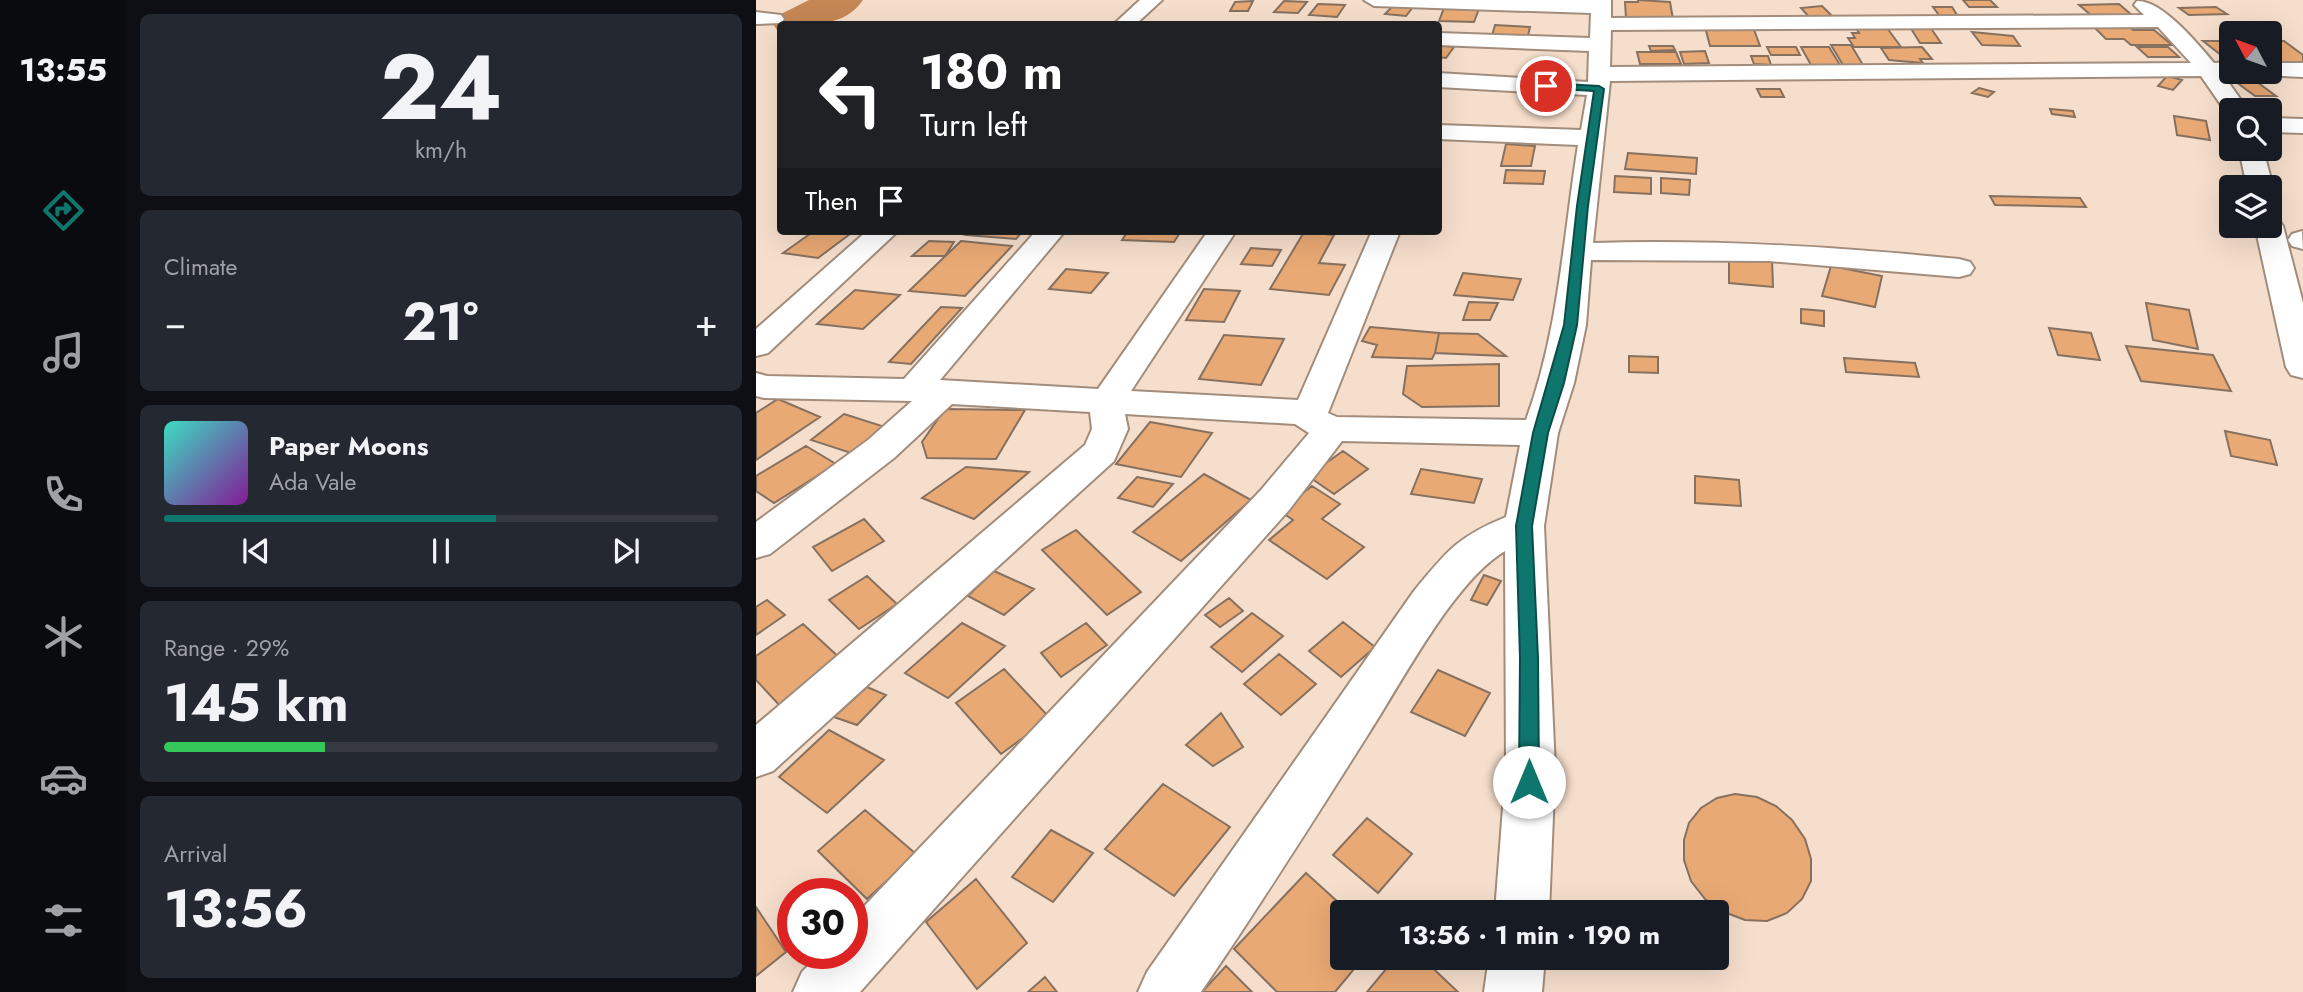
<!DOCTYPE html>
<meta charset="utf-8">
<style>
:root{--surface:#171b24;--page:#242831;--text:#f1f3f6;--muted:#9ea1a6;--line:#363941;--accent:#0f766e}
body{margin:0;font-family:Jost,sans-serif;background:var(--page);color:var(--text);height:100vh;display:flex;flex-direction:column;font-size:26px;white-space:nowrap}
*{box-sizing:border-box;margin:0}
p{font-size:23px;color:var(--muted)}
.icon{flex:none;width:38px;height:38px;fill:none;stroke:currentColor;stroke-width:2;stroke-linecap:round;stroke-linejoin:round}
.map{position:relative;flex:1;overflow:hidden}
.side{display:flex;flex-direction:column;gap:14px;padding:14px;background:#0d0f14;width:630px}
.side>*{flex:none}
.banner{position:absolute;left:21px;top:21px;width:665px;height:214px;border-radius:7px;box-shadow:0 7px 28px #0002;background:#202124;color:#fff;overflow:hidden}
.needle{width:46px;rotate:311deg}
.fabs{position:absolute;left:1463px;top:21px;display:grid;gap:14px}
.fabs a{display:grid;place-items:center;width:63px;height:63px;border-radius:7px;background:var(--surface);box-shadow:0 7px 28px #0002;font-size:35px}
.speed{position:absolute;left:21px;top:878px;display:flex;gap:14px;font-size:35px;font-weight:700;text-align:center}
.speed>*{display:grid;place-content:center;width:91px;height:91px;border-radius:50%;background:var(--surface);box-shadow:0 7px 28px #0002;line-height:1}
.speed .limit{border:10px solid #d22;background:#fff;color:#111}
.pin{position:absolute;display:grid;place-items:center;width:60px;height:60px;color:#fff;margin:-30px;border:4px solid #fff;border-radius:50%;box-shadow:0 2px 7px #0007}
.me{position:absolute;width:77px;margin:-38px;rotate:0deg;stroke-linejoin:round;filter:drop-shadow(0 0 5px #0008)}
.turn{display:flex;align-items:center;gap:24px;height:147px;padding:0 28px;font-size:32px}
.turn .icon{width:91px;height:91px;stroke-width:2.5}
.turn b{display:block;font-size:49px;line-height:60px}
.then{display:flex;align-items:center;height:66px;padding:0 28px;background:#0003;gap:14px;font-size:26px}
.big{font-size:52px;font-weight:700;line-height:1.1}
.side .card{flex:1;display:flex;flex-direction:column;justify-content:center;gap:10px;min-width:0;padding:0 24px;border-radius:10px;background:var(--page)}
.side .dial{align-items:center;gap:0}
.dial b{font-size:91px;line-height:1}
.song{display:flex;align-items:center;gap:21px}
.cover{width:84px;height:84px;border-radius:10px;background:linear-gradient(135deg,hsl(170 70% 55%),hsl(290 70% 35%))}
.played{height:7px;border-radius:4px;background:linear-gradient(90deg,var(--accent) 60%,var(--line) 60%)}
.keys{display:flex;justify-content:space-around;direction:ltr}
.heat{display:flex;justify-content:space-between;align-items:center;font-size:38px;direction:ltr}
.charge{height:10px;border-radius:5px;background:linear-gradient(90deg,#34c759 29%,var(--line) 0)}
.trip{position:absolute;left:574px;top:900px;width:399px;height:70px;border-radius:7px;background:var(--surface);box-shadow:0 7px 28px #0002;font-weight:700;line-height:70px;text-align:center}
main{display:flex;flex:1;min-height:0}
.dock{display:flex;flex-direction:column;width:126px;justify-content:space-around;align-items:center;background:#090b0e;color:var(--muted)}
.dock .icon{width:49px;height:49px}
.dock .active{color:var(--accent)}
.dock b{font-size:32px;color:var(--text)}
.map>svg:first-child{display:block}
</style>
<main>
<nav class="dock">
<b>13:55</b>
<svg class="icon active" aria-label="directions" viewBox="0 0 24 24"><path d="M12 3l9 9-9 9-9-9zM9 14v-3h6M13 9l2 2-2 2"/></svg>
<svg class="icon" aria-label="music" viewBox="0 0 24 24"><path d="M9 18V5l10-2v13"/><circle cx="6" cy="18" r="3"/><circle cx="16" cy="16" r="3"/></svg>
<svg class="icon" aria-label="phone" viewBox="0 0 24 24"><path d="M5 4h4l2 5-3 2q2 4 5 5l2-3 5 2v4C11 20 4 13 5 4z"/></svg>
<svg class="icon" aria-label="climate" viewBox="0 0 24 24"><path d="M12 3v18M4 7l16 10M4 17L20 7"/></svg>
<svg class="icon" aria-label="car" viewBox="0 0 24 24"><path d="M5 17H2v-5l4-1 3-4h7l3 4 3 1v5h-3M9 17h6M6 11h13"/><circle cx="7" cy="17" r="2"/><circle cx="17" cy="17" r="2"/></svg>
<svg class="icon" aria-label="filters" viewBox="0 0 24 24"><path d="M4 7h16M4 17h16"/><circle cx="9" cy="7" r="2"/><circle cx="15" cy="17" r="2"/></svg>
</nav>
<section class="side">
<div class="card dial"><b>24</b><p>km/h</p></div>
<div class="card"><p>Climate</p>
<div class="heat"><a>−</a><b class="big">21°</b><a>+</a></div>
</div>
<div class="card">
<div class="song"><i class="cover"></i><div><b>Paper Moons</b><p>Ada Vale</p></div></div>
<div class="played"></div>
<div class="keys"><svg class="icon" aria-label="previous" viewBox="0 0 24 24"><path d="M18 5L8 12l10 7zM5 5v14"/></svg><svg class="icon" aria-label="pause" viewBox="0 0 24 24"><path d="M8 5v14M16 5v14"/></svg><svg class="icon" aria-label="next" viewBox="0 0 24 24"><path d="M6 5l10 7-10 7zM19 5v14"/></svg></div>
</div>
<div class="card"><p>Range · 29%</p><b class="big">145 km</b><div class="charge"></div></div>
<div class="card"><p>Arrival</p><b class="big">13:56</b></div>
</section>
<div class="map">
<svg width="1547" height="992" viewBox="0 0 1547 992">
<rect width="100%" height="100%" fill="#f6decc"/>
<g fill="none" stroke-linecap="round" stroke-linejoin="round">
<path fill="#c58754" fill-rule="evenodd" d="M53,0H107C88,28 55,24 24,24L23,33L17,24L23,15Z"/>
</g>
<path fill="#e9a974" stroke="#867161" stroke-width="2" d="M882,0L914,2L917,19L870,18L869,2H882Z
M1207,0H1234L1241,7H1213Z
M497,1L492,11H474L479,2Z
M528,1L551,2L542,13L518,12Z
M562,4L589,5L581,17L553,15Z
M1363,4L1377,16H1336L1323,5Z
M637,6L657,7L650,16L629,14Z
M1066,6L1076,16L1054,18L1045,8Z
M1177,7H1196L1201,15H1183Z
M1460,7L1471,14L1433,15L1423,8Z
M688,8L723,9L718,22L683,21Z
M739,25L774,27L771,40L735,39Z
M1337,26H1373L1377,30H1398L1416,45H1375L1368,39H1350Z
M949,27H997L1004,46H954Z
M1154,27H1174L1185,43H1164Z
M1100,28H1131L1145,47H1098L1092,38H1099L1096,33H1103Z
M1216,32L1257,36L1264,46L1226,45Z
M1447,41H1475V62H1474Z
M1514,41H1528L1547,55V63L1514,62Z
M682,45L698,47L690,58L682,57Z
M1075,45H1095L1107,65H1087Z
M893,46H917L919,50L895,51Z
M1011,47H1040L1044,55H1015Z
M1045,47H1073L1084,65H1055Z
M1166,47L1176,59H1164L1167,63L1133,60L1125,48Z
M1381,47H1412L1423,57H1392Z
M949,51L953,63L928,64L924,52Z
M881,52H920L925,64H884Z
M995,56H1012L1015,65L998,64Z
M1411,76L1426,80L1417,90L1402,86Z
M1480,82H1501L1520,96H1499Z
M1223,88L1238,92L1232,97L1216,93Z
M1001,89H1024L1028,97H1005Z
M1294,109L1317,111L1319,117L1296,114Z
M1418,116L1450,121L1454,140L1421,135Z
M750,144L779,146L775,166H745Z
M872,153L941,158L940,174L869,169Z
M750,170L789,171L787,184L748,183Z
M859,176L895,178V194L858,192Z
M905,178L934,180L933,195L905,193Z
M1234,196L1324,198L1330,207L1239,205Z
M58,231H98L62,258L27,253Z
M194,231H267L260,239L210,235Z
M372,231H425L418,242L366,240Z
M548,232L578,235L563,263L589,265L573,295L514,289Z
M173,241L198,242L189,256H156Z
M205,241L256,246L209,296L153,291Z
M495,248L525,250L516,266L485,264Z
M973,256L1016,259L1017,287L973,283Z
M1075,266L1126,276L1119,307L1066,296Z
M310,269L352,273L335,293L293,289Z
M707,273L765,279L757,300L698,295Z
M448,289L484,291L468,322L430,320Z
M99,290L144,295L107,329L61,324Z
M713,302L742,303L734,320H707Z
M1390,303L1433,310L1442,349L1397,340Z
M185,307L206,308L155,364L133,362Z
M1045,309L1068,311V326L1045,323Z
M614,327L683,333L679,353L676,359L616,357L621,345L606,341Z
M1293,328L1335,333L1344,360L1302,355Z
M683,333L722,334L750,356L679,353Z
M468,335L528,339L505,385L443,379Z
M1370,346L1457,355L1475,391L1385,381Z
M873,356L902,357V373L873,372Z
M1088,358L1159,363L1163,377L1090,372Z
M743,364V406L666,407L647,394L651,366Z
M22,399L64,417L0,460V413Z
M189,409L269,410L240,459L171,458L166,442Z
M88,414L129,427L95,453L55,440Z
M394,422L456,433L425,477L360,464Z
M1469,431L1514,440L1521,465L1475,456Z
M50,446L80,464L18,503L0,491V476Z
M587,451L612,469L578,494L552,476Z
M210,467L273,472L218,519L166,498Z
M665,469L726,479L718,503L655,494Z
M448,474L495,500L425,561L377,532Z
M939,476L983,480L985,506L939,503Z
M381,477L417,484L397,507L362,498Z
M556,486L584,504L566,519L608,547L571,579L513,540L537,520L524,511Z
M108,519L128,541L76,571L57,547Z
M320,530L385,592L351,615L286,550Z
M238,571L278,589L248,615L212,596Z
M728,575L745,581L731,605L715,600Z
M111,576L141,604L103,629L73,600Z
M473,598L487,611L464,627L449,615Z
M11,600L29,615L0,635V607Z
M496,613L527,636L486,672L455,647Z
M587,622L619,647L585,677L553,651Z
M206,623L249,646L192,698L149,673Z
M330,623L351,645L305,677L285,653Z
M47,624L88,662L25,707L0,680V656Z
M523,654L560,684L525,715L488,684Z
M248,669L294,718L245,754L200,703Z
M682,670L734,693L709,736L655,712Z
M111,687L130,695L101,725L78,717Z
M465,713L487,747L457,766L430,745Z
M73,730L128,760L71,813L23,777Z
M407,784L474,827L418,896L349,849Z
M979,794L1001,797L1020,806L1036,820L1049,839L1055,859V881L1046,899L1031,913L1011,921L989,920L968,912L949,899L935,881L928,860V840L933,823L945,808L961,798Z
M109,810L160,854L111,899L62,851Z
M611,818L656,854L622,893L577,855Z
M295,830L337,853L297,902L256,877Z
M550,873L593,912H586V957H608L579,992H521L478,949Z
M220,879L271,943L221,989L170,922Z
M0,907L30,952L0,976Z
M640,957H665L702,992H611Z
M470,966L496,992H446Z
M289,977L301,992H272Z"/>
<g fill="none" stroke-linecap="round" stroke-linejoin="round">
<defs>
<path id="minor" d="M384,0H406L380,24H358Z
M608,0H855V18L1388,15L1378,5L1381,1C1406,0 1442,44 1458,63L1475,62V72H1484L1468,76L1492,110H1475V116L1472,115L1445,76L854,81L837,243C959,239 1081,247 1203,259L1214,262L1218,268L1214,274L1203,277L1013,261L835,260L830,325L818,383L802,433L788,526L799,768L793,912H739L750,768L749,551C698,581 646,682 613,733C558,820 503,907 445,992H382L391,972L658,591C691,551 701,537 750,517L764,445L586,441L533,510L104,992H37L46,972L63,954H96V919L505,490L553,433L539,424L369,414L372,429L358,461L17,771L0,777V725L329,445L336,429L334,412L196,404L138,458L14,554L0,558V522L112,440L156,401L8,398L0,396V373L11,376L148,379L280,231H309L184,380L342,389L452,231H480L375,391L542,400L616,231H644L572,413L581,417L770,420C803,330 807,239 822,145L682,139V125L825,130L831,95L682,87V73L832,82L833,51L682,45V33L834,38L835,13L618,6ZM1402,27L1435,63L854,67L855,30Z
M0,12L25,15L28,19L25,23L0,24Z
M1514,63H1547V77L1506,75L1504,72H1514Z
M1514,118L1547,119V133L1514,132Z
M1483,149H1507L1517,187L1514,192V187H1491Z
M1514,218L1523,220L1527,226L1547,303V378L1535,375L1530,367L1499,226H1514Z
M111,231H142L12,353L0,356V329Z
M1546,231L1547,249L1536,246L1532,240L1536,234Z
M733,957H789L786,992H728Z"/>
</defs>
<use href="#minor" stroke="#a28d7c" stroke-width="4"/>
<use href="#minor" fill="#fff" fill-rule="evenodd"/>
</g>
<path fill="#0f766e" stroke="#0a4d48" stroke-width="2" d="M790,83L843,86L848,89L832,206L821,325L808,383L792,433L776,526L782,658L783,782L780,789L773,792L766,789L763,782L764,658L760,526L777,433L808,325L821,206L838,91L786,88L785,86Z"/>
</svg>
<div class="fabs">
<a><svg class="needle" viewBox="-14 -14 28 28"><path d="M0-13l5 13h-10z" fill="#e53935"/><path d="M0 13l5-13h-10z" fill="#9ea1a6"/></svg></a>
<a><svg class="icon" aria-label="search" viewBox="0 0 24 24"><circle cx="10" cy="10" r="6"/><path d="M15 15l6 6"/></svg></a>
<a><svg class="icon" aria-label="layers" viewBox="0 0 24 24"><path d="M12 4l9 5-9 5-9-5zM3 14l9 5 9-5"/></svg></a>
</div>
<div class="speed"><div class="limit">30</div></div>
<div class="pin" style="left:790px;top:86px;background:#d93025"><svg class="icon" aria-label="arrive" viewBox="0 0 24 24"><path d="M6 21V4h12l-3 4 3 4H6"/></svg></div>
<svg class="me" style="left:773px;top:782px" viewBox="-20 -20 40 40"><circle r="19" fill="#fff"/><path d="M0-13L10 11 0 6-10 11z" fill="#0f766e"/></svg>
<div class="trip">13:56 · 1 min · 190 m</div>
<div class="banner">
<div class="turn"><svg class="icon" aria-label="left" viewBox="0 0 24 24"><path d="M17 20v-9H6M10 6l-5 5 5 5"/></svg><div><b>180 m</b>Turn left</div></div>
<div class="then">Then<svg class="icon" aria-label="arrive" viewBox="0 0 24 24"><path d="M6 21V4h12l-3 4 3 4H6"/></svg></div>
</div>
</div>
</main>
